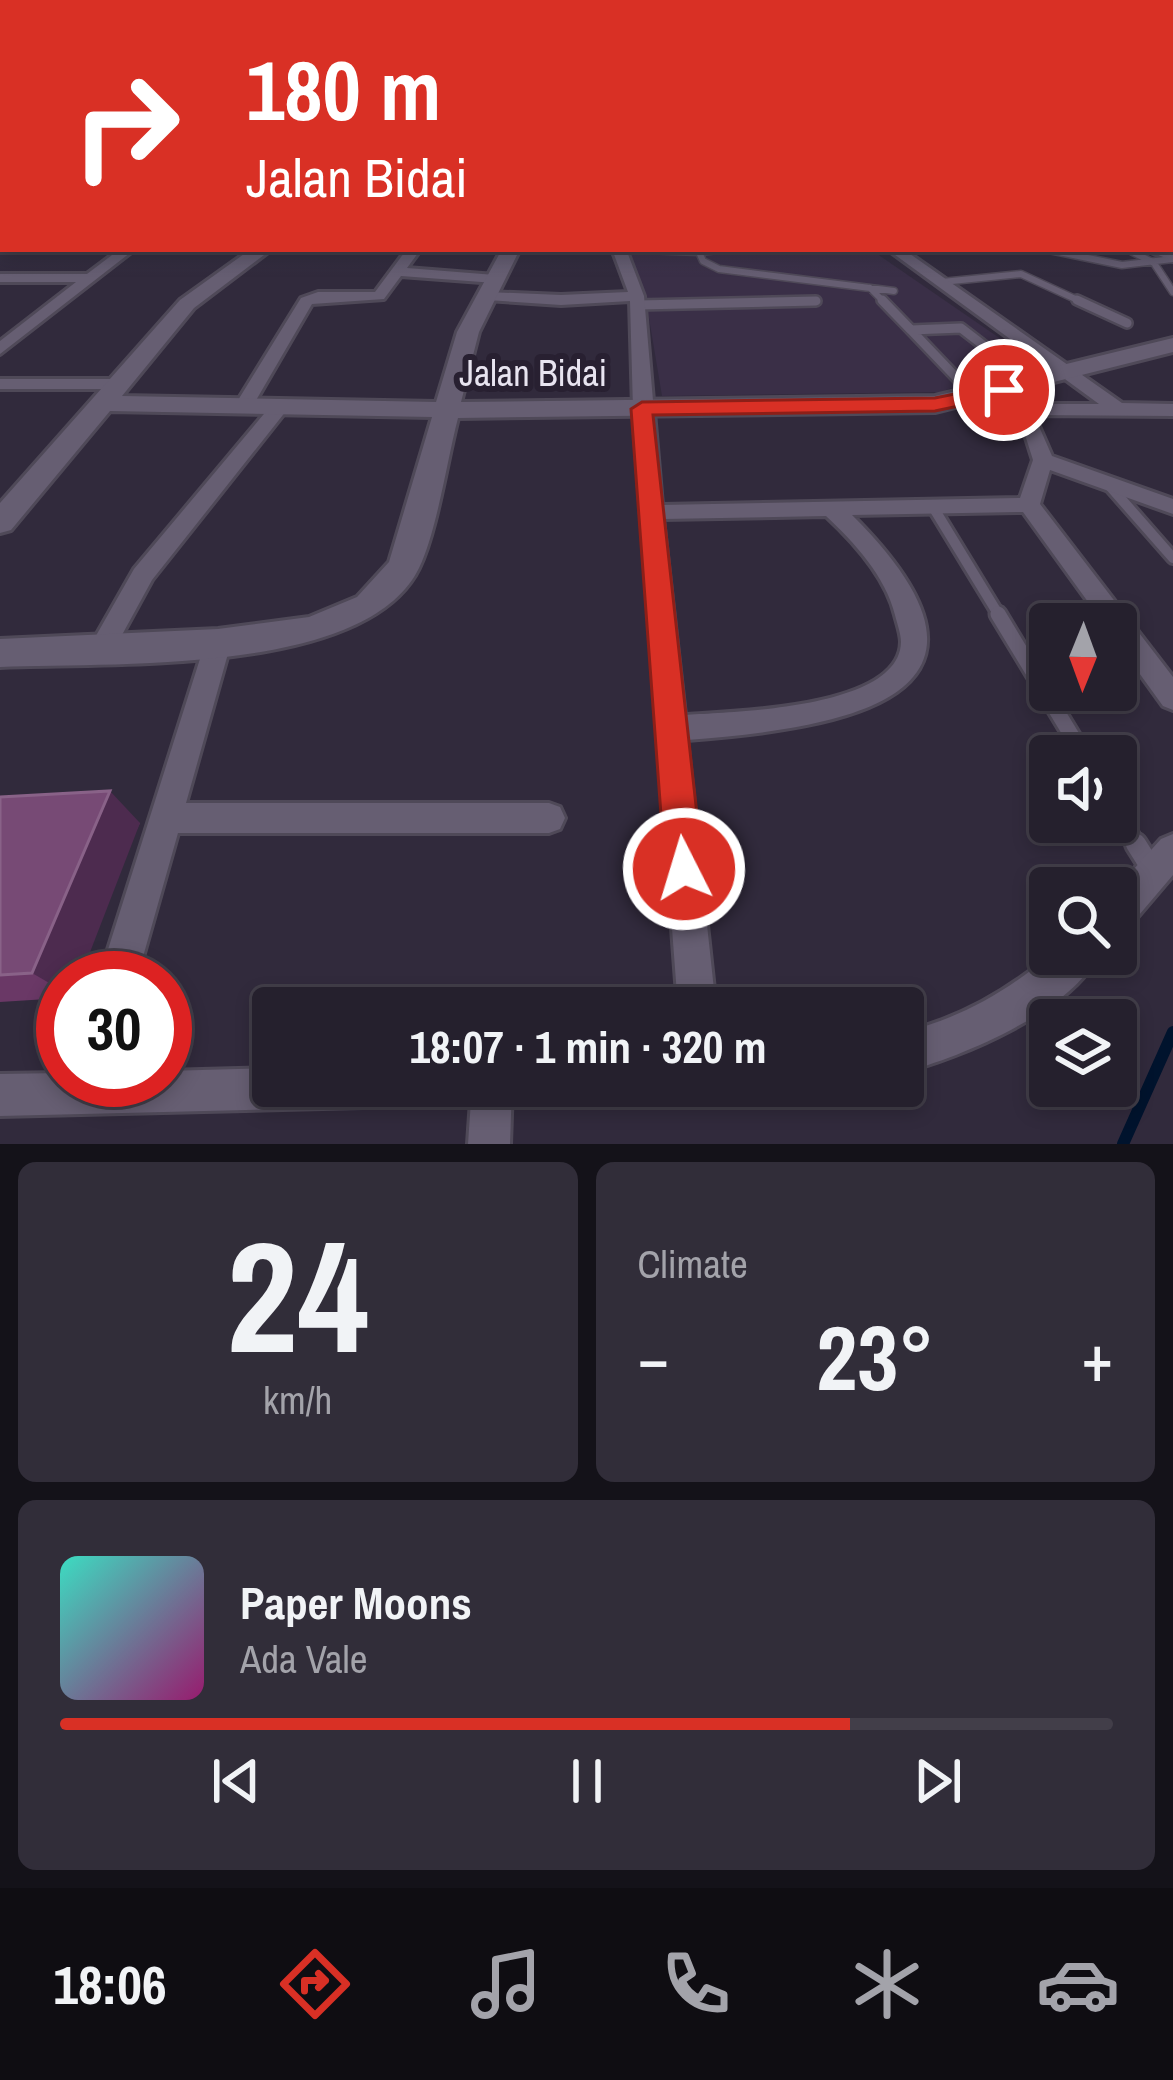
<!DOCTYPE html>
<meta charset="utf-8">
<style>
:root{--surface:#25202d;--page:#312d39;--text:#f1f3f6;--muted:#a3a3aa;--line:#423e49;--accent:#d93025}
body{margin:0;font-family:"Archivo Narrow",sans-serif;background:var(--page);color:var(--text);height:100vh;display:flex;flex-direction:column;font-size:45px;white-space:nowrap}
*{box-sizing:border-box;margin:0}
p{font-size:39px;color:var(--muted)}
.icon{flex:none;width:66px;height:66px;fill:none;stroke:currentColor;stroke-width:2;stroke-linecap:round;stroke-linejoin:round}
.map{position:relative;height:1144px;overflow:hidden}
.panel{display:flex;flex-direction:column;gap:18px;padding:18px;background:#141219;flex:1}
.panel>*{flex:none}
.hud{position:absolute;left:0px;top:0px;width:1173px;height:252px;box-shadow:0 6px 18px #0003,0 0 0 3px var(--line);background:#d93025;color:#fff;overflow:hidden}
.needle{width:78px;rotate:181deg}
.tools{position:absolute;left:1029px;top:603px;display:grid;gap:24px}
.tools a{display:grid;place-items:center;width:108px;height:108px;border-radius:12px;background:var(--surface);box-shadow:0 6px 18px #0003,0 0 0 3px var(--line);font-size:60px}
.speed{position:absolute;left:36px;top:951px;display:flex;gap:24px;font-size:60px;font-weight:700;text-align:center}
.speed>*{display:grid;place-content:center;width:156px;height:156px;border-radius:50%;background:var(--surface);box-shadow:0 6px 18px #0003,0 0 0 3px var(--line);line-height:1}
.speed .limit{border:18px solid #d22;background:#fff;color:#111}
.pin{position:absolute;display:grid;place-items:center;width:102px;height:102px;color:#fff;margin:-51px;border:6px solid #fff;border-radius:50%;box-shadow:0 3px 12px #0007}
.me{position:absolute;width:132px;margin:-66px;rotate:355deg;stroke-linejoin:round;filter:drop-shadow(0 0 9px #0008)}
.turn{display:flex;align-items:center;gap:42px;height:252px;padding:0 48px;font-size:54px}
.turn .icon{width:156px;height:156px;stroke-width:2.5}
.turn b{display:block;font-size:84px;line-height:102px}
.big{font-size:90px;font-weight:700;line-height:1.1}
.panel .card{flex:1;display:flex;flex-direction:column;justify-content:center;gap:18px;min-width:0;padding:0 42px;border-radius:18px;background:var(--page)}
.panel .dial{align-items:center;gap:0}
.dial b{font-size:156px;line-height:1}
.song{display:flex;align-items:center;gap:36px}
.cover{width:144px;height:144px;border-radius:18px;background:linear-gradient(135deg,hsl(170 70% 55%),hsl(320 70% 35%))}
.played{height:12px;border-radius:6px;background:linear-gradient(90deg,var(--accent) 75%,var(--line) 75%)}
.keys{display:flex;justify-content:space-around;direction:ltr}
.heat{display:flex;justify-content:space-between;align-items:center;font-size:66px;direction:ltr}
.panel .tiles{flex:1;display:grid;gap:18px;grid-template-columns:1fr 1fr}
.card:last-child{grid-column:span 2}
.trip{position:absolute;left:252px;top:987px;width:672px;height:120px;border-radius:12px;background:var(--surface);box-shadow:0 6px 18px #0003,0 0 0 3px var(--line);font-weight:700;line-height:120px;text-align:center}
.tabs{display:flex;height:192px;justify-content:space-around;align-items:center;background:#0f0d12;color:var(--muted)}
.tabs .icon{width:84px;height:84px}
.tabs .current{color:var(--accent)}
.tabs b{font-size:54px;color:var(--text)}
.map>svg:first-child{display:block}
</style>
<div class="map">
<svg width="1173" height="1144" viewBox="0 0 1173 1144">
<rect width="100%" height="100%" fill="#312a3c"/>
<path fill="#3a2f47" d="M628,249H870L1033,361L940,392L662,396L648,312Z"/>
<g fill="none" stroke-linecap="round" stroke-linejoin="round">
<path stroke="#00132d" stroke-width="12" d="M1123,1144L1173,1032"/>
<defs>
<path id="lane-far4" d="M619,249L699,252L703,261L719,269L894,291
M1044,249L1122,265L1173,259
M1127,249L1154,263L1173,292
M699,252L728,249
M942,282L1021,274L1084,303
M870,288L885,303
M724,303L816,301"/>
<path id="lane-far3" d="M882,300L911,330
M1077,300L1127,323
M638,305L816,301
M974,396L911,330L961,328L1031,382"/>
<path id="lane-far2" d="M1108,484L1173,558
M933,507L1000,617"/>
<path id="lane-far1" d="M998,614L1084,756
M1116,810L1138,847"/>
<path id="lane" d="M1136,844L1153,871"/>
<path id="street" d="M0,121L3,122V128L0,127Z
M1173,140V146L1170,147V141Z
M0,194H3V200H0Z
M0,230H3V238H0Z
M120,249H135L0,354V341L76,282H0V274H87Z
M407,249H421L407,268L495,275L502,279L495,283L401,276L384,299L312,304L251,409H237L235,405L301,298L318,292H375Z
M612,249H626L644,296L662,505L1020,498L1033,460L1022,425L995,390L998,386H1010L1025,404H1099L887,249H903L1122,403L1173,404V416L1034,415L1052,456L1173,499V514L1050,470L1040,504L1173,677V710L1163,706L1116,641V624H1104L1023,512L852,515C1037,699 841,728 687,740L716,1008H678L633,409L630,301L561,305L487,300L480,296L487,292L561,295L628,292ZM826,516C854,542 886,577 895,615C897,623 901,634 901,642C900,709 731,712 685,715L663,519Z
M1149,249L1173,252V261L1151,252Z
M0,379H118L127,384L118,389H0Z
M281,400L290,406L152,580L111,655L102,658L93,655L89,648L134,569L274,402Z
M218,633L227,636L231,643L186,803H549L560,807L565,818L560,829L549,833H178L137,978H99L205,643L209,636Z
M1173,834V875L1128,928L1116,934V889L1161,839Z
M1052,954H1098C1076,1009 958,1059 903,1072V1032C960,1019 1007,991 1052,954Z
M273,1068V1086H423L417,1100L403,1106L0,1116V1074L63,1073V1080H165V1071Z
M472,1086H512L510,1144H468Z"/>
<path id="secondary" d="M1170,126L1173,127V135L1170,134Z
M251,249H272L194,308L122,396L436,402L457,332L502,249H520L479,332L461,402L935,396L1173,338V352L935,412L458,418C447,460 437,531 419,568C366,677 107,662 0,667V639L218,629L309,617L357,597L389,562L432,417L110,411L11,530L0,533V503L180,300Z"/>
</defs>
<use href="#lane-far4" stroke="#4f4958" stroke-width="9"/>
<use href="#lane-far3" stroke="#4f4958" stroke-width="14"/>
<use href="#lane-far2" stroke="#4f4958" stroke-width="16"/>
<use href="#lane-far1" stroke="#4f4958" stroke-width="21"/>
<use href="#lane" stroke="#4f4958" stroke-width="26"/>
<use href="#street" stroke="#4f4958" stroke-width="6"/>
<use href="#secondary" stroke="#4f4958" stroke-width="6"/>
<use href="#lane-far4" stroke="#665e72" stroke-width="6"/>
<use href="#lane-far3" stroke="#665e72" stroke-width="9"/>
<use href="#lane-far2" stroke="#665e72" stroke-width="10"/>
<use href="#lane-far1" stroke="#665e72" stroke-width="15"/>
<use href="#lane" stroke="#665e72" stroke-width="20"/>
<use href="#street" fill="#665e72" fill-rule="evenodd"/>
<use href="#secondary" fill="#665e72" fill-rule="evenodd"/>
</g>
<path fill="#6a3866" d="M0,797L140,823L63,978V998L0,1002Z"/>
<path fill="#4d2b4f" d="M110,791L140,823L80,978H63V991L32,973Z"/>
<path fill="#774a75" stroke="#896288" stroke-width="3" d="M110,791L32,973L0,975V797Z"/>
<linearGradient id="sky" x2="0" y2="1"><stop stop-color="#1b1721"/><stop offset="0.42" stop-color="#484a61"/><stop offset="1" stop-color="#484a61" stop-opacity="0"/></linearGradient>
<rect width="1173" height="276" fill="url(#sky)"/>
<path fill="#d93025" stroke="#8d1f18" stroke-width="3" d="M1004,384L1014,390L1011,395L935,411L653,415L703,869L698,882L684,888L670,882L665,869L631,409L642,402L935,398Z"/>
<g text-anchor="middle" stroke-width="12" stroke-linejoin="round" paint-order="stroke">
<g font-size="36" fill="#e8e4f0" stroke="#282031">
<text x="533" y="386">Jalan Bidai</text>
</g>
</g>
</svg>
<div class="tools">
<a><svg class="needle" viewBox="-14 -14 28 28"><path d="M0-13l5 13h-10z" fill="#e53935"/><path d="M0 13l5-13h-10z" fill="#a3a3aa"/></svg></a>
<a><svg class="icon" aria-label="sound" viewBox="0 0 24 24"><path d="M4 9h4l5-4v14l-5-4H4zM17 9q2 3 0 6"/></svg></a>
<a><svg class="icon" aria-label="search" viewBox="0 0 24 24"><circle cx="10" cy="10" r="6"/><path d="M15 15l6 6"/></svg></a>
<a><svg class="icon" aria-label="layers" viewBox="0 0 24 24"><path d="M12 4l9 5-9 5-9-5zM3 14l9 5 9-5"/></svg></a>
</div>
<div class="speed"><div class="limit">30</div></div>
<div class="pin" style="left:1004px;top:390px;background:#d93025"><svg class="icon" aria-label="arrive" viewBox="0 0 24 24"><path d="M6 21V4h12l-3 4 3 4H6"/></svg></div>
<svg class="me" style="left:684px;top:869px" viewBox="-20 -20 40 40"><circle r="17" fill="#d93025" stroke="#fff" stroke-width="3"/><path d="M0-11L8 9 0 5-8 9z" fill="#fff"/></svg>
<div class="trip">18:07 · 1 min · 320 m</div>
<div class="hud">
<div class="turn"><svg class="icon" aria-label="right" viewBox="0 0 24 24"><path d="M7 20v-9h11M14 6l5 5-5 5"/></svg><div><b>180 m</b>Jalan Bidai</div></div>
</div>
</div>
<section class="panel">
<div class="tiles">
<div class="card dial"><b>24</b><p>km/h</p></div>
<div class="card"><p>Climate</p>
<div class="heat"><a>−</a><b class="big">23°</b><a>+</a></div>
</div>
<div class="card">
<div class="song"><i class="cover"></i><div><b>Paper Moons</b><p>Ada Vale</p></div></div>
<div class="played"></div>
<div class="keys"><svg class="icon" aria-label="previous" viewBox="0 0 24 24"><path d="M18 5L8 12l10 7zM5 5v14"/></svg><svg class="icon" aria-label="pause" viewBox="0 0 24 24"><path d="M8 5v14M16 5v14"/></svg><svg class="icon" aria-label="next" viewBox="0 0 24 24"><path d="M6 5l10 7-10 7zM19 5v14"/></svg></div>
</div>
</div>
</section>
<nav class="tabs">
<b>18:06</b>
<svg class="icon current" aria-label="directions" viewBox="0 0 24 24"><path d="M12 3l9 9-9 9-9-9zM9 14v-3h6M13 9l2 2-2 2"/></svg>
<svg class="icon" aria-label="music" viewBox="0 0 24 24"><path d="M9 18V5l10-2v13"/><circle cx="6" cy="18" r="3"/><circle cx="16" cy="16" r="3"/></svg>
<svg class="icon" aria-label="phone" viewBox="0 0 24 24"><path d="M5 4h4l2 5-3 2q2 4 5 5l2-3 5 2v4C11 20 4 13 5 4z"/></svg>
<svg class="icon" aria-label="climate" viewBox="0 0 24 24"><path d="M12 3v18M4 7l16 10M4 17L20 7"/></svg>
<svg class="icon" aria-label="car" viewBox="0 0 24 24"><path d="M5 17H2v-5l4-1 3-4h7l3 4 3 1v5h-3M9 17h6M6 11h13"/><circle cx="7" cy="17" r="2"/><circle cx="17" cy="17" r="2"/></svg>
</nav>
